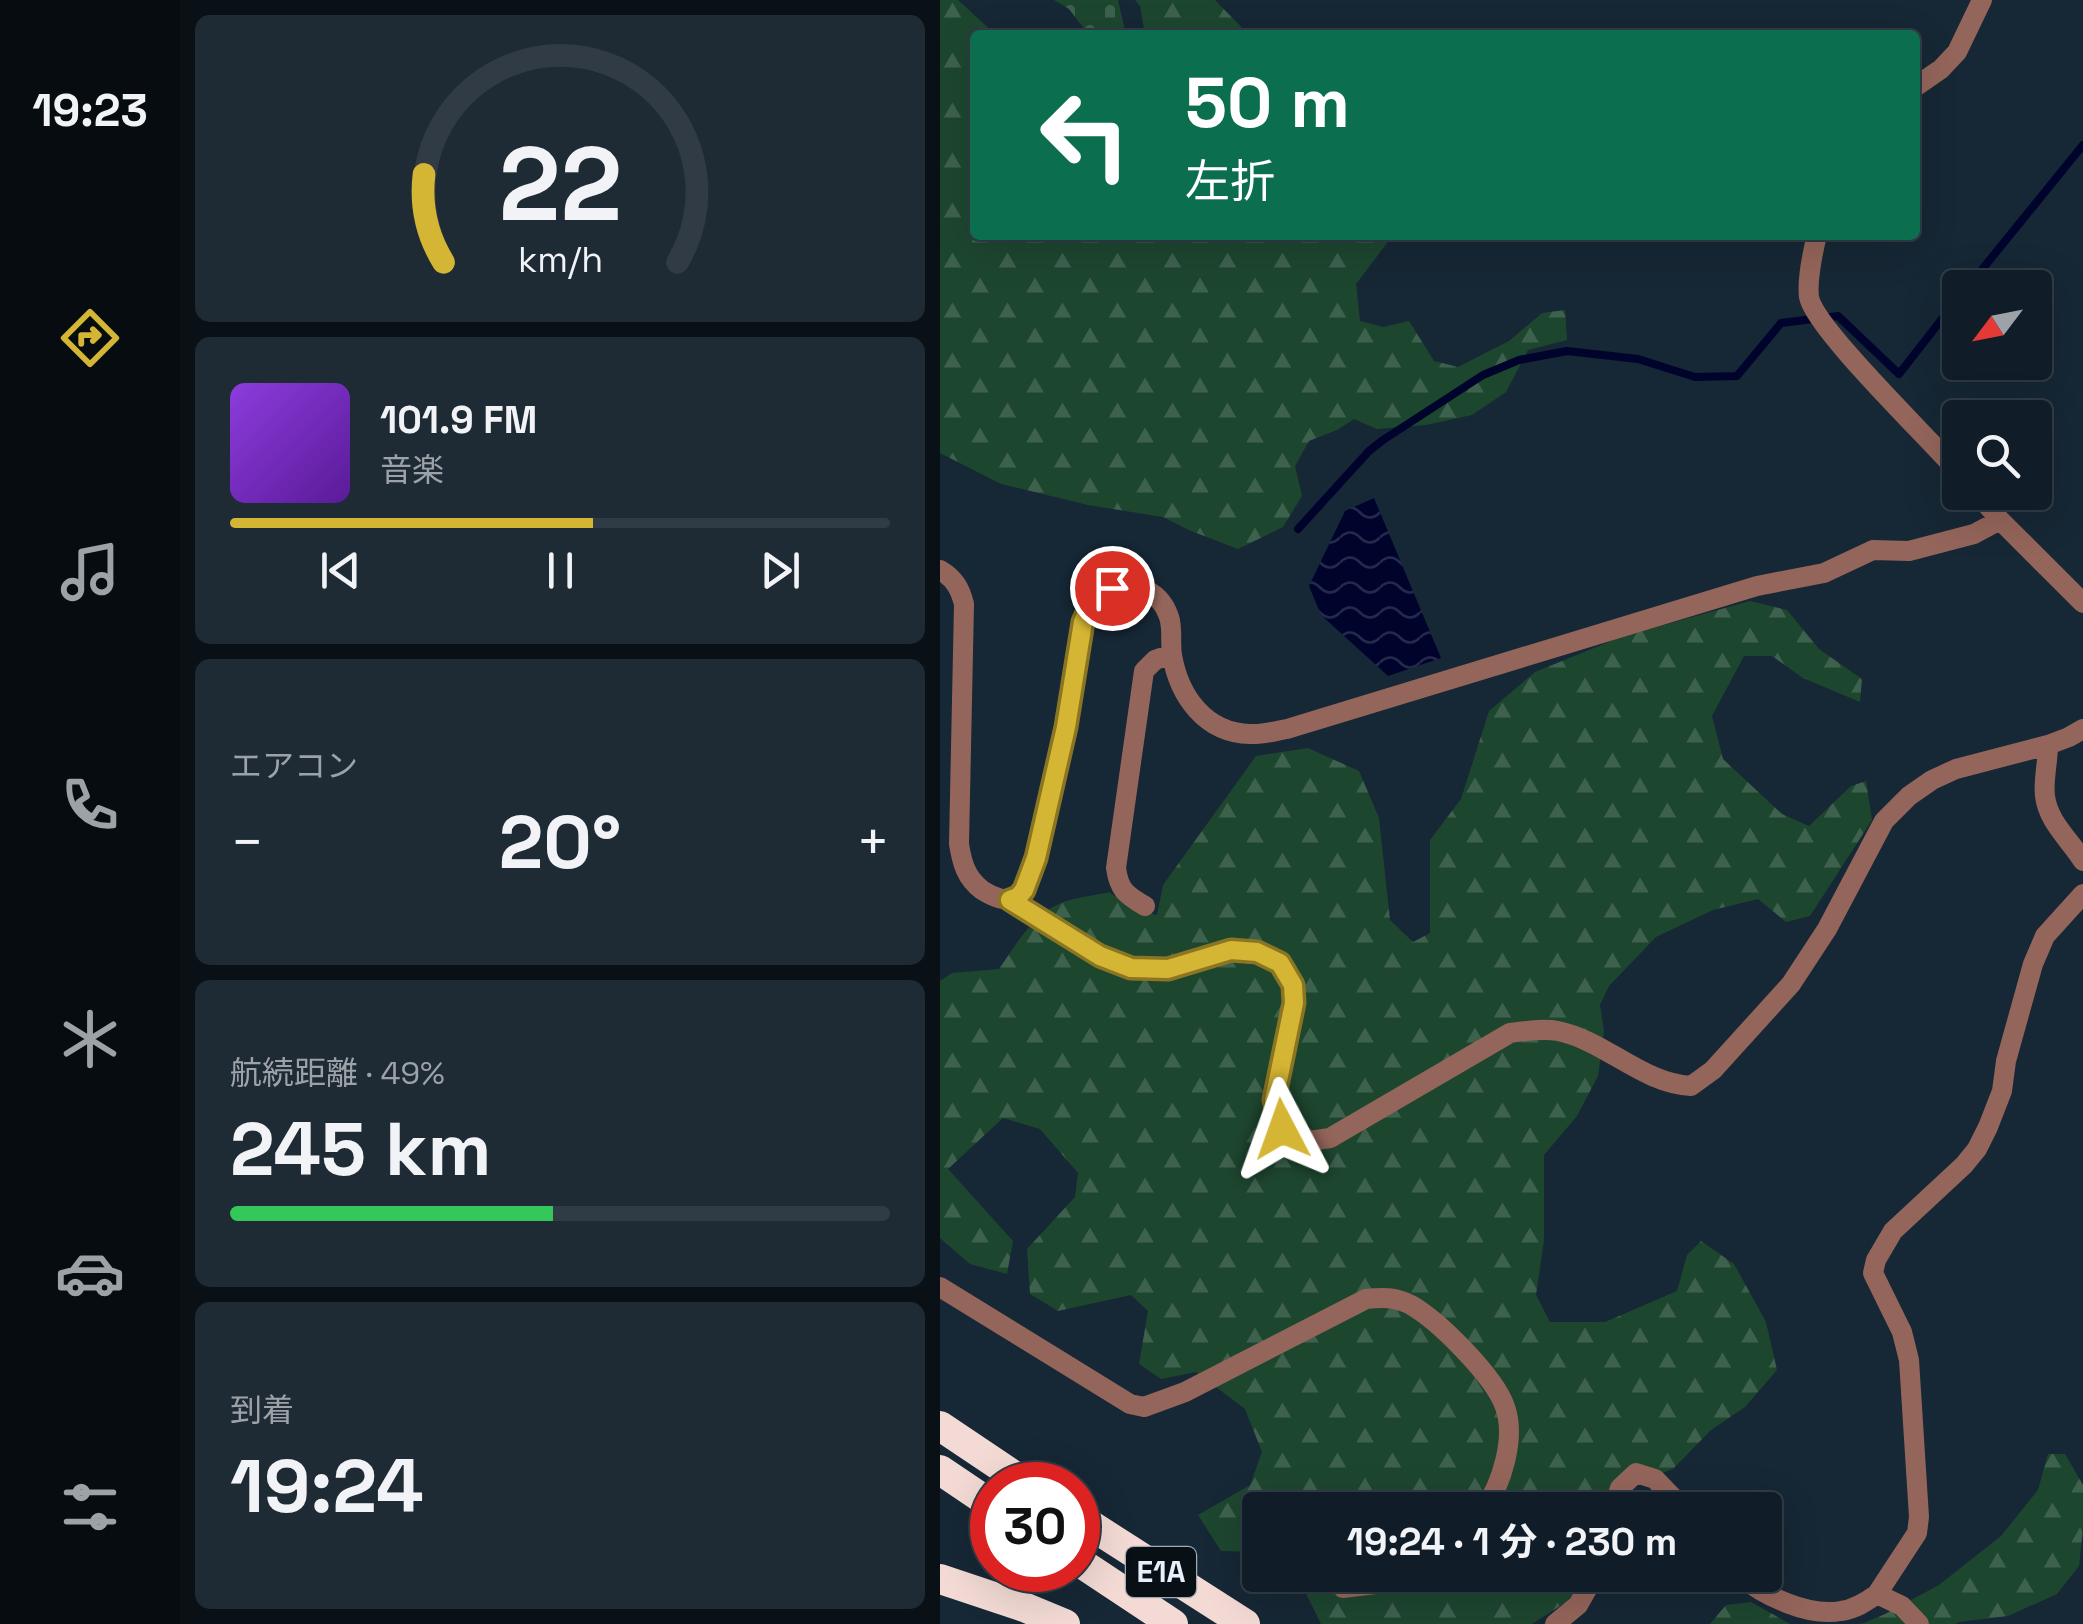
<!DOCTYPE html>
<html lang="ja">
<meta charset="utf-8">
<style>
:root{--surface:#101d28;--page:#1e2a34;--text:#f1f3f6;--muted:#9ca2a8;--line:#303b45;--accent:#d5b534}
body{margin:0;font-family:"Space Grotesk","Noto Sans JP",sans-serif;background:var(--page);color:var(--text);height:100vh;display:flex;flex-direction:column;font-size:38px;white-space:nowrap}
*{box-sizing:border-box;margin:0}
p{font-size:32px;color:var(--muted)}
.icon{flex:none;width:55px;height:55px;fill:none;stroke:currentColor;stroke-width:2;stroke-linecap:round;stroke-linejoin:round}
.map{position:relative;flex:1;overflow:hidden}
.panel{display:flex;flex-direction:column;gap:15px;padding:15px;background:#091016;width:760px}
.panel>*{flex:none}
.hud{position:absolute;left:30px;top:30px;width:950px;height:210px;border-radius:10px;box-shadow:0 10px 40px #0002,0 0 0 2px var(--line);background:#0b6e4f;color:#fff;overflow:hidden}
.needle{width:65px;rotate:238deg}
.fabs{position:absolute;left:1002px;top:270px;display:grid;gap:20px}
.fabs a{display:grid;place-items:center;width:110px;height:110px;border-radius:10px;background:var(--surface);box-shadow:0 10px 40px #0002,0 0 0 2px var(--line);font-size:50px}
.speed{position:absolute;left:30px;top:1462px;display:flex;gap:20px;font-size:50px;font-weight:700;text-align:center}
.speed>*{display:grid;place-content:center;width:130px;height:130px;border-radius:50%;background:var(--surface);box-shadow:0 10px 40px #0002,0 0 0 2px var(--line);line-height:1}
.speed .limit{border:15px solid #d22;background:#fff;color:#111}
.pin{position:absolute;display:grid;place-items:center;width:85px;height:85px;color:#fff;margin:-42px;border:5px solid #fff;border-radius:50%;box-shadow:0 2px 10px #0007}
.me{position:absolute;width:110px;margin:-55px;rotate:356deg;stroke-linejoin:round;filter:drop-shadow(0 0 8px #0008)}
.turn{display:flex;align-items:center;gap:35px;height:210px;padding:0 50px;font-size:45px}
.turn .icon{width:130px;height:130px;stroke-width:2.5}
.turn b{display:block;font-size:70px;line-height:85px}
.big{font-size:75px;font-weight:700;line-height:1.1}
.panel .card{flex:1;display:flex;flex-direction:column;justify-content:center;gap:15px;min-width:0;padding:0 35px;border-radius:15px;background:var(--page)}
.panel .dial{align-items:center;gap:0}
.dial svg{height:260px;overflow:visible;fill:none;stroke:var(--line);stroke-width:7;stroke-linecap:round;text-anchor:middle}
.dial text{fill:var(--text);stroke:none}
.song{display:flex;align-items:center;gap:30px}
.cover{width:120px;height:120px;border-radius:15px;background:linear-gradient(135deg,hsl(270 70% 55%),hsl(270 70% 35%))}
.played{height:10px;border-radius:5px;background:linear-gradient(90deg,var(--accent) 55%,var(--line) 55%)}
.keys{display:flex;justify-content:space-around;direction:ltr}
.heat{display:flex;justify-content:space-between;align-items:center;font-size:55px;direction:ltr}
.charge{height:15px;border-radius:8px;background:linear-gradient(90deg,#34c759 49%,var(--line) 0)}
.trip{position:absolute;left:302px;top:1492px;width:540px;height:100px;border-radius:10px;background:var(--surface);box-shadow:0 10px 40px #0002,0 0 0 2px var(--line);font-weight:700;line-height:100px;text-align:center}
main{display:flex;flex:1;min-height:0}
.dock{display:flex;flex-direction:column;width:180px;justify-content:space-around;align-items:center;background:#060c10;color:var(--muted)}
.dock .icon{width:70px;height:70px}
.dock .selected{color:var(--accent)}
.dock b{font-size:45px;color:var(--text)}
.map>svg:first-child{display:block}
</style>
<main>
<nav class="dock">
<b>19:23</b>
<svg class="icon selected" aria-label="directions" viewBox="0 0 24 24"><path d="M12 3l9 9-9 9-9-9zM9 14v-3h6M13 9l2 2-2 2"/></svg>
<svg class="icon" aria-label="music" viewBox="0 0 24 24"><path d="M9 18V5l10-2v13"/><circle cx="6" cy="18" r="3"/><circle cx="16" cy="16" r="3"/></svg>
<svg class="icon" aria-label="phone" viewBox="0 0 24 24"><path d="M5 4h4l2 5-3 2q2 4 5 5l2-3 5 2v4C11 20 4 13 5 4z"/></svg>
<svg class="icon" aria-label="climate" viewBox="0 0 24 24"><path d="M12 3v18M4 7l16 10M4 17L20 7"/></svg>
<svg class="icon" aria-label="car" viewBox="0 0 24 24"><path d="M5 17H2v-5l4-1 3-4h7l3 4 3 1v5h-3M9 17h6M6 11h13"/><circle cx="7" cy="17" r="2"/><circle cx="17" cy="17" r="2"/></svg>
<svg class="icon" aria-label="filters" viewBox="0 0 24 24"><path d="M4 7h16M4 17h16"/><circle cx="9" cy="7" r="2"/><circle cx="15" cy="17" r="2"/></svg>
</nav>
<section class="panel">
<div class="card dial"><svg viewBox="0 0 100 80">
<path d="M14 69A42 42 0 1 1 86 69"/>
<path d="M14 69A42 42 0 0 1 8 42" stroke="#d5b534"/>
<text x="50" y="56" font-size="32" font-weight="700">22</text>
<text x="50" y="72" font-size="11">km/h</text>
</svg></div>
<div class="card">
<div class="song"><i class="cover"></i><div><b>101.9 FM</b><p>音楽</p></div></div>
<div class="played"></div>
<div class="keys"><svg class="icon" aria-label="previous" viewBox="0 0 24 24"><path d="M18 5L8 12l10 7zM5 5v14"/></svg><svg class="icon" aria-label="pause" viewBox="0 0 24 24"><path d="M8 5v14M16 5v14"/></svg><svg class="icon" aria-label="next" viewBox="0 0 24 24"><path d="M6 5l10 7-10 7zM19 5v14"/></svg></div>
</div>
<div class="card"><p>エアコン</p>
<div class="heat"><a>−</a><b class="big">20°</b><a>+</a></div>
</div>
<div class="card"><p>航続距離 · 49%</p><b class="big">245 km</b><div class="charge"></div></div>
<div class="card"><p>到着</p><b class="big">19:24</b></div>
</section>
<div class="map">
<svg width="1143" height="1624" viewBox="0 0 1143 1624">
<defs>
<pattern id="forest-firs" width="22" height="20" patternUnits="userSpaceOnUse" patternTransform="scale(2.5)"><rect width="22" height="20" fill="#1d462f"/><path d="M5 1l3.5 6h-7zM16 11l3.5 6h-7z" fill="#3e614e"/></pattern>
<pattern id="cemetery-stones" width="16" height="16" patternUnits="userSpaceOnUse" patternTransform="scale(2.5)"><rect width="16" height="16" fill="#1d462f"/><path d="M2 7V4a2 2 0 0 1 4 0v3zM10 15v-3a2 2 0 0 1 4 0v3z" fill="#3e614e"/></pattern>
<pattern id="water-waves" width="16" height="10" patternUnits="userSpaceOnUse" patternTransform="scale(2.5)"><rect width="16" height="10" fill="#00042c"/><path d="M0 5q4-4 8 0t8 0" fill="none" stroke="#25294c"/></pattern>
</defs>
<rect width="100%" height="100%" fill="#162735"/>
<path fill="url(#forest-firs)" d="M0,0H18L56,35H35V235H453L416,284L420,321L443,327L469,321L494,361L518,367L569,341L602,313L625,310L627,340L588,350L566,392L532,415L486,425L437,429L414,419L397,430L369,441L355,466L362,496L343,527L298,549L251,531L223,517L148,505L61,484L0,453Z
M195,0H275L309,35H205L200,6Z
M810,601L847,610L879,649L922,679L920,702L863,678L832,656H804L772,716L783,759L842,814L869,826L911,786L926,781L932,820L870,916L846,922L818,899L773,910L716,937L669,986L660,1005L664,1031L658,1076L637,1116L604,1155V1240L596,1295L610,1322H665L737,1291L747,1255L761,1241L794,1264L826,1322L837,1370L805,1407L771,1430L733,1469L695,1483L663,1510H320V1552L281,1551L258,1515L310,1485L322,1452L305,1409L256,1372L221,1379L199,1364L208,1311L191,1295L118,1311L90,1294L87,1249L135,1197L138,1173L100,1129L63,1118L8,1169L73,1241L67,1274L30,1264L0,1238V981L12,973L59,969C75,946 93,914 121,903C136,897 153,896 169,892L197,910L217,915L223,885L316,756L368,748L419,771L439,818L450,920L473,942L490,933V840L521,799L549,711L595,672L681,637Z
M1108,1454H1125L1143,1485V1528L1139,1566L1117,1594L1068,1616L1019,1622L1015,1624H917L924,1623L945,1614L999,1585L1061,1536L1098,1490Z
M357,1575H645L628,1601L592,1624H381Z
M811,1602L850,1624H770L786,1605Z"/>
<path fill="url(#cemetery-stones)" d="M114,0H178L186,35H149L129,9Z"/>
<path fill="url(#water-waves)" d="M434,498L501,658L448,676L381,615L369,586L405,511Z"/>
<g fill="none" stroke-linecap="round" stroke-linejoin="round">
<path stroke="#00042c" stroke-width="8" d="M1027,288L1143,145
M358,529L429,451L443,440L543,375L579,360L627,351L698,359L755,377L797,376L841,323L898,316L959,374L1020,296"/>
<path stroke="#94655a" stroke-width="20" d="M975,87L1001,69L1017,52L1042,0
M877,235C873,251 867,281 869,297C874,328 993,442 1020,474
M1036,492L1060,520L1143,603
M0,570C14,578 20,588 24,604L19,844C22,863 26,878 42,890C51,896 68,904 78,897C94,885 97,852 101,833C110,796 120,759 127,722C133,688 134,650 144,617C147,607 152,597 161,592C187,578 219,587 229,617C233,628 230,642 232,655C239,696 265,733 310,734C322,735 335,731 347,729L817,586L884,573L933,550L969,551L1034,534L1060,520
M1143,729L1129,737L1108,745C1108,762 1103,780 1105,796C1108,822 1130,840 1143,861
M70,900L160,956L191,969H228L291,950L317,952L340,963L353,985L354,1003L334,1101L342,1129L362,1142L390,1138L570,1033C586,1031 603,1028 618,1031C666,1041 701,1083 751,1086L773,1070L851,984L887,929L944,821L969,796L992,780L1016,769L1108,745
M205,906C186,895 179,890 176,868L204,671L215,660L232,654
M0,1287L190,1404L204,1407L245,1392L426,1299C442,1297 456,1297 471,1305C499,1321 555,1377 565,1407C576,1437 562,1485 543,1510
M673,1510L680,1488L696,1473L715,1479L745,1510
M799,1575C824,1596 868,1617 901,1611C915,1609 926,1602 937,1594
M403,1588L451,1582L462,1575
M615,1624L638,1605L655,1575
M979,1624L962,1606L937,1594L977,1533L979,1517L969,1360L962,1332L933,1273L936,1260L953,1231L1024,1165L1037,1149L1048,1127L1062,1091L1066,1061L1093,964L1105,936L1143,894"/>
<path stroke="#f3dad4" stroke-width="30" d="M0,1426L88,1485
M0,1470L52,1505
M138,1517L305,1624
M138,1561L233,1624
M0,1579L84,1607L125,1624"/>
</g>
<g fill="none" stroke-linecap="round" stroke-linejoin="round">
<defs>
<path id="route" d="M172,588L154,597L143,622L126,727L96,858L84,890L78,897L70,900L160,956L191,968L228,969L291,950L317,952L340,963L353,985L354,1003L334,1100L342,1129"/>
</defs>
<use href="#route" stroke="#8a7622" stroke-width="25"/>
<use href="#route" stroke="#d5b534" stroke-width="18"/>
</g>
<g text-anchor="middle" stroke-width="8" stroke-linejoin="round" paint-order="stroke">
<rect fill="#080f15" stroke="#a3acb5" stroke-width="2.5" x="186" y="1547" width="70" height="50" rx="8"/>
<g font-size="30" font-weight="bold" fill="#e6f0fa">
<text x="221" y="1582">E1A</text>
</g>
</g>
</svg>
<div class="fabs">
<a><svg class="needle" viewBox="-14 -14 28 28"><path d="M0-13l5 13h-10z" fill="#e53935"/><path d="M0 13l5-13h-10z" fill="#9ca2a8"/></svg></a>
<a><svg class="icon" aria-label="search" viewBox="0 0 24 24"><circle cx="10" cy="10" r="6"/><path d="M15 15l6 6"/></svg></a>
</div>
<div class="speed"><div class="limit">30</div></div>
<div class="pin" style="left:172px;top:588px;background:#d93025"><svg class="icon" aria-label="arrive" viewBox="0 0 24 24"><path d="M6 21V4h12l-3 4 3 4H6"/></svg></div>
<svg class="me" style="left:342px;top:1129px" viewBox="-20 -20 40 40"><path d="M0-17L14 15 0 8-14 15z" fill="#d5b534" stroke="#fff" stroke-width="4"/></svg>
<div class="trip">19:24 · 1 分 · 230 m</div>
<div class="hud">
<div class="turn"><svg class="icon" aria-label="left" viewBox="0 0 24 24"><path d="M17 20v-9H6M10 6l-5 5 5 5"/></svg><div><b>50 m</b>左折</div></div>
</div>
</div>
</main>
